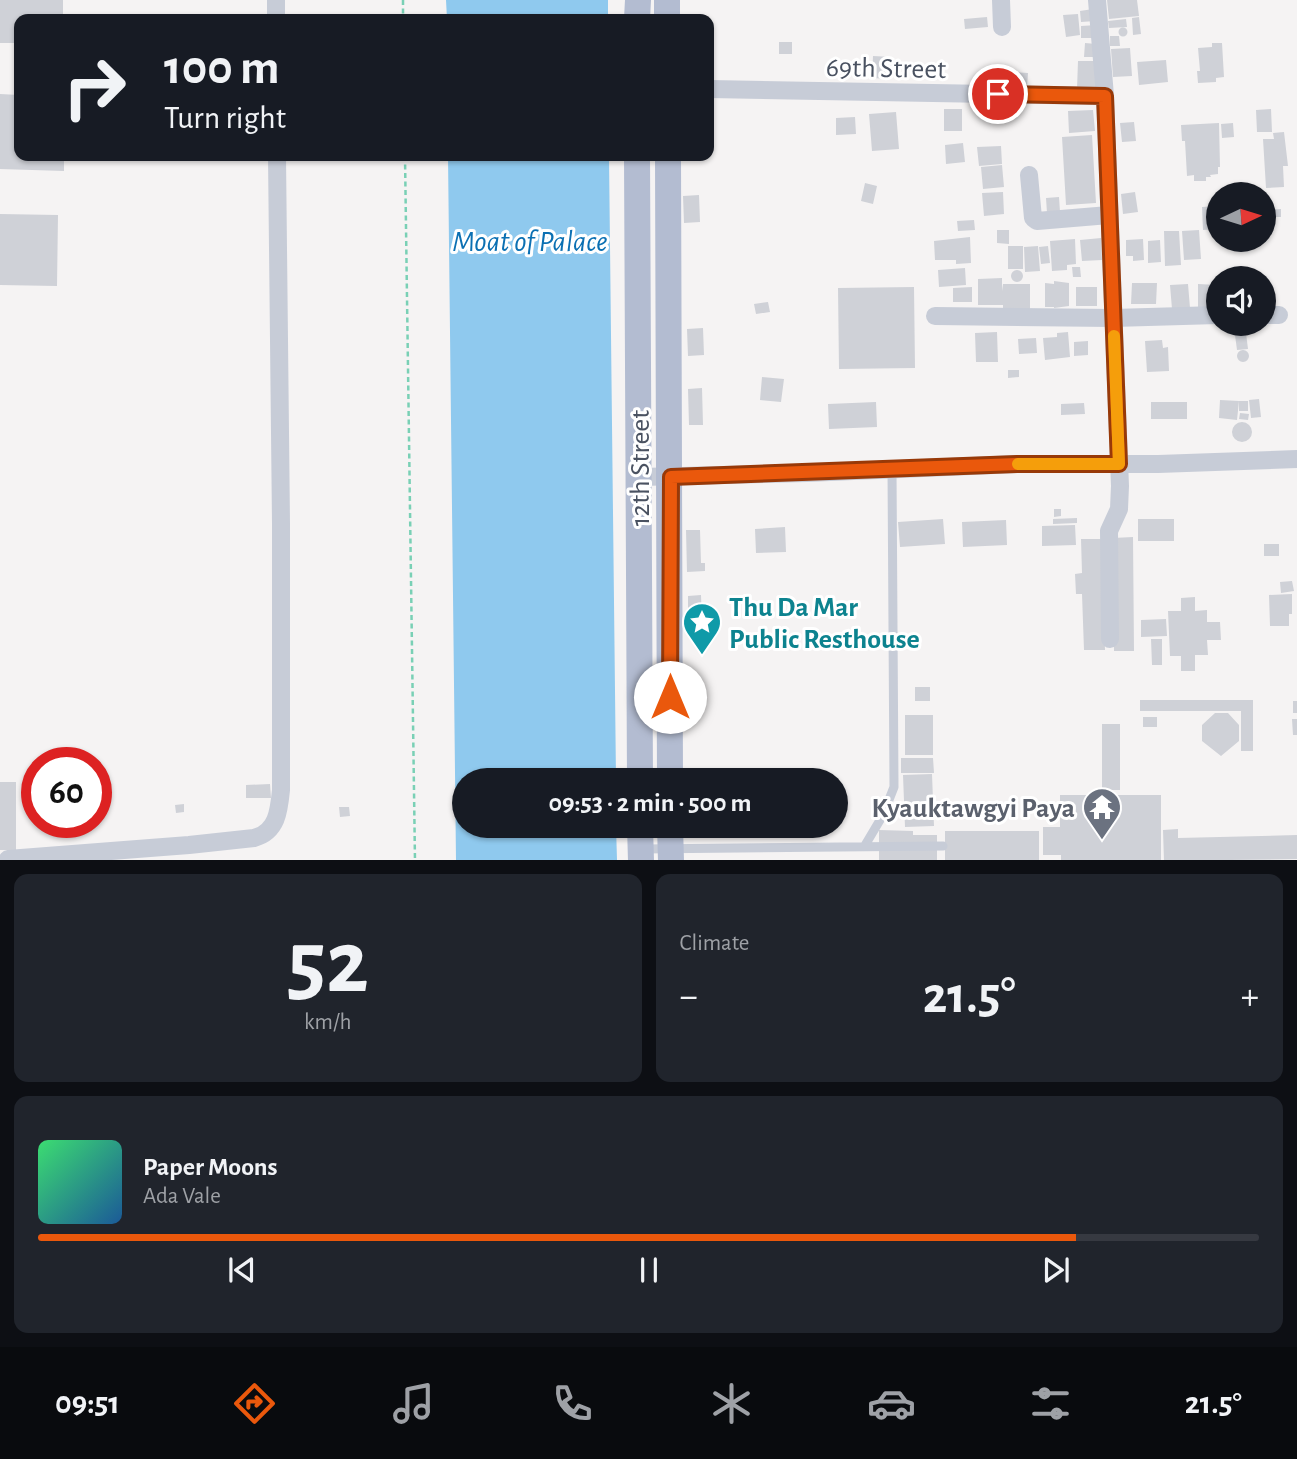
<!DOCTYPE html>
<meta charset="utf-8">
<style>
:root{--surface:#171b24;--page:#20242c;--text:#f1f3f6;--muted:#9ea1a6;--line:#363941;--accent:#ea580c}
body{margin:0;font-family:"Alegreya Sans",sans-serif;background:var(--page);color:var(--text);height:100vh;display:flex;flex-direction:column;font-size:26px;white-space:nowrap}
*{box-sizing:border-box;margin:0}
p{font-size:23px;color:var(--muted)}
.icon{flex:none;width:38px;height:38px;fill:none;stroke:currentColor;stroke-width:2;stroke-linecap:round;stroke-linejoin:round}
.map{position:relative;height:860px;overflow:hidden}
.panel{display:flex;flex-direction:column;gap:14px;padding:14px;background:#0d0f14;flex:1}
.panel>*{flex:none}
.guide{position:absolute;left:14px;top:14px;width:700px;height:147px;border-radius:14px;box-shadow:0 2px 5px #0004;background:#171b24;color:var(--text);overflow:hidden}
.needle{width:46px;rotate:86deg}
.fabs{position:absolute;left:1206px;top:182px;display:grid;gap:14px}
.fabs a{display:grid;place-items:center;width:70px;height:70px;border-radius:50%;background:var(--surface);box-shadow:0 2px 5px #0004;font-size:35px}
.speed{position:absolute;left:21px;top:747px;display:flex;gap:14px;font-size:35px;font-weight:700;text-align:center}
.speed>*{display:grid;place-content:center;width:91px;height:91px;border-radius:50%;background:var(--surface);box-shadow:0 2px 5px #0004;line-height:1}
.speed .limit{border:10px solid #d22;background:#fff;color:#111}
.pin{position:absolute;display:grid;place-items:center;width:60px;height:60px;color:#fff;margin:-30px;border:4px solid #fff;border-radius:50%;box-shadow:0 2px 7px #0007}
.me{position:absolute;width:77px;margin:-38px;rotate:0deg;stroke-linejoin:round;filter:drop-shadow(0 0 5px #0008)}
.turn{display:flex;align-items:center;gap:24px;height:147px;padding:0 35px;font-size:32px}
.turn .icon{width:91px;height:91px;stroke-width:2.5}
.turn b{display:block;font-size:49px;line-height:60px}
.big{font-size:52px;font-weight:700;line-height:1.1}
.panel .tile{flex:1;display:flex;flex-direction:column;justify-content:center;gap:10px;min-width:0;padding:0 24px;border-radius:14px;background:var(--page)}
.panel .dial{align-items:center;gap:0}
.dial b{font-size:91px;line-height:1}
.song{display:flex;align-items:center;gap:21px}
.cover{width:84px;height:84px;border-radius:10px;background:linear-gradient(135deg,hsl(140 70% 55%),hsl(210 70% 35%))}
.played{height:7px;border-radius:4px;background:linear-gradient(90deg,var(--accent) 85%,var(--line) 85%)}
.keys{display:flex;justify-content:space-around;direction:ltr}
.heat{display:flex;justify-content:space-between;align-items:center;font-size:38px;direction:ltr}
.panel .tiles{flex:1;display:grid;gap:14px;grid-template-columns:1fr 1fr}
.tile:last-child{grid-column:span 2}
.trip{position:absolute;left:452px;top:768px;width:396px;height:70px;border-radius:35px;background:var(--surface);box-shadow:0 2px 5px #0004;font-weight:700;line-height:70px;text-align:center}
.dock{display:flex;height:112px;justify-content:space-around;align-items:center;background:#090b0e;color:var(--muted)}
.dock .icon{width:49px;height:49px}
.dock .on{color:var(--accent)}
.dock b{font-size:32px;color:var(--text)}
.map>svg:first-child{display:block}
</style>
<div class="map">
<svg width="1297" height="861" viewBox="0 0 1297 861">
<rect width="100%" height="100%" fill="#f5f3f3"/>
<path fill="#8fc9ee" d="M446,0H608V19H447Z
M448,156H609L616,780H464V826H616L617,860H456Z"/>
<path fill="#cfd1d7" d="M0,0H63V19H19V43H0Z
M1107,0H1137L1139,16L1109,19Z
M1093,9L1095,21L1081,22L1080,11Z
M1078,14L1080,35L1066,37L1063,15Z
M987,17L988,27L965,29L964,19Z
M1139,17L1141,34L1133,35L1132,18Z
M1126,19L1127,27L1109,28L1108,21Z
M1097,25L1098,38H1081V26Z
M1118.5 32a4.5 4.5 0 1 1 9 0a4.5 4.5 0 1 1-9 0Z
M1110,36H1119L1120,46H1110Z
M779,42H792V54H779Z
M1085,43L1096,44L1095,57H1084Z
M1212,43H1222L1224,77L1216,78V82L1198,83L1197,71H1200L1198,48L1212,47Z
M1130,48L1132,76L1113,77L1111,49Z
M873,56L892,57L891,79L872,78Z
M1166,60L1168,82L1139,85L1137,62Z
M1078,61H1099V89H1077Z
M994,66L1011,67L1010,86L992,85Z
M1014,72L1028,73L1027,87L1013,86Z
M0,94L19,95V156H64V171L0,169Z
M944,109H962V131H944Z
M1271,109L1272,132H1257L1256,110Z
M1093,110L1095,131L1069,133L1068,111Z
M896,112L899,149L872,151L869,114Z
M855,117L856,134L836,135V118Z
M1134,122L1136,141L1122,142L1120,123Z
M1219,123L1220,167H1218V174L1210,175L1211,177H1206V181H1194V175L1187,176L1185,141H1182L1181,125Z
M1233,123L1234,137L1222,138L1221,124Z
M1284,132L1288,166H1283L1284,187L1266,188L1263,139H1274L1273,133Z
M1092,135L1096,203L1066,205L1062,137Z
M963,143L965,162L946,164L945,145Z
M1001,146L1002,164L979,166L977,147Z
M1002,165L1004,187L983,189L981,167Z
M865,183L877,186L873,204L861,201Z
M1003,192L1004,214L984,216L982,193Z
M1135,192L1138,212L1123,214L1121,194Z
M699,195L700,222L684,223L683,196Z
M1059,197L1060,212L1047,213L1046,198Z
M1218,206V229L1203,230L1202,207Z
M1281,209V217H1266V210Z
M0,214L58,215L57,286L0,285Z
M974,220L975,230L958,231L957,221Z
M997,230H1009V244L997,243Z
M1199,230L1201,259L1184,260L1182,231Z
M1164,231H1179L1181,265L1165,266Z
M970,237L971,263L956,264V260H935L934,241Z
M1101,238L1102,260L1082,261L1080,240Z
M1075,239L1076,264L1067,265V270L1052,271L1050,241Z
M1143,239L1144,260L1133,261V256H1126V240Z
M1160,240L1161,262L1148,263V241Z
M1008,246H1023V269H1008Z
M1038,246L1040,271L1025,272L1024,247Z
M1048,246L1050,263L1041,264L1039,247Z
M1072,267H1080L1081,277H1073Z
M965,268L966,285L939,287L938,270Z
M1011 276a6 6 0 1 1 12 0a6 6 0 1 1-12 0Z
M1002,278V291L1003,284H1030V309H1003V305H978V279Z
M1054,281L1069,283V306L1054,308V307H1045V283L1054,284Z
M1132,283H1157L1156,304H1131Z
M1188,284L1190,308L1172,309L1170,285Z
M1198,284L1218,285V307H1198Z
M914,287L915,368L839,369L838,288Z
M972,287V302H953V288Z
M1076,287H1097V306H1076Z
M768,302L770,312L756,314L754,304Z
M703,328L704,355L688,356L687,329Z
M997,332L998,362H976L975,333Z
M1068,332L1070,357L1045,360L1043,338L1057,337V333Z
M1246,333L1248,349L1237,350L1235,335Z
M1036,338L1037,353L1019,354L1018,339Z
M1162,340L1163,348L1168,347L1169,371L1147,372L1145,341Z
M1088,341V355L1074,356V342Z
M1237 356a6 6 0 1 1 12 0a6 6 0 1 1-12 0Z
M1008,370H1019V377L1008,378Z
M762,377L784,379L781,402L760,400Z
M702,388L703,425H689L688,389Z
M1259,399L1261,417L1251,418L1249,400Z
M1220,400L1239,401L1237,420L1219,418Z
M1239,401H1248V411H1239Z
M876,402L877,427L829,429L828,404Z
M1151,402H1187V419H1151Z
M1084,403L1085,414L1061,415V404Z
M1240,413L1249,414L1248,420L1239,419Z
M1232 432a10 10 0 1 1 20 0a10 10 0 1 1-20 0Z
M1054,509H1061V516L1054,517Z
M1077,518V523L1053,524V519Z
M943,519L945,544L900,547L898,522Z
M1138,519H1174V541H1138Z
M1006,520L1007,545L963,547L962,522Z
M1075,525L1076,545L1042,546V526Z
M785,527L786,552L756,553L755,529Z
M686,530H700L701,563H705V571L687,572Z
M1133,537L1134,651H1114L1113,538Z
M1081,539H1102L1105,650H1084L1082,594H1076L1075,574L1082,573Z
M1264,544H1279V556H1264Z
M1292,581L1294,591L1281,593L1280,582Z
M1292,594V614H1289V626H1270L1269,595Z
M701,595L702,624L688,625V596Z
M1195,597V611L1207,610V622H1220L1221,640H1207L1208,655H1195V671H1181V656H1170L1168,611H1181V598Z
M1166,619L1167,636L1141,637V620Z
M1151,639H1162V665H1152Z
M915,687H930V701H915Z
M1140,700H1253V751H1241V711H1140Z
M1293,701H1297V713H1293Z
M1215,713H1228L1239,725V741L1221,756L1202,741V725Z
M905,715H933V755H905Z
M1143,717H1157V727H1143Z
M1292,719H1297V735H1293Z
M1102,724H1120V790H1102Z
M901,758H933L934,773H901Z
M932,774L934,826L905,827L903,775Z
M0,782H16V850H0Z
M270,784L271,798H246V785Z
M1060,795H1161V861H1061V855H1043V827H1060Z
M184,804V812L176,813L175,805Z
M339,807H349L350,816L340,817Z
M1178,829V838L1297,835V859L1164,861L1163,830Z
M879,830L913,831V835H937V861H879Z
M945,831H1039V861H945Z"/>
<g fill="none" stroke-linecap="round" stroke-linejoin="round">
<path stroke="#79d0b5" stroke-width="2.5" stroke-dasharray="5 3.5" stroke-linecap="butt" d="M403,0V19
M405,156L415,861"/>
<path stroke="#c7ccd7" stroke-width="9" d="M864,847L883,815L894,787L892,469
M642,849L943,846"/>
<path stroke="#c7ccd7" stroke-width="18" d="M276,0V19
M1001,0L1002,27
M1097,0L1105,96L1120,486L1119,509L1109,531L1110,639
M709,89L1105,96
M1029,175L1033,218L1037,221L1109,215
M1264,315H1279
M935,316L1113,318L1218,315
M640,477L807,473L1017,464H1158L1297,459
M8,859L189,845L254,838C277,832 279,811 281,790V524L277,156"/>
<path stroke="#b3bcd1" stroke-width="26" d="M667,0V19
M637,19L638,0
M637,156L640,780
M668,156L670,780
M640,826L641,861
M670,826L671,861"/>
</g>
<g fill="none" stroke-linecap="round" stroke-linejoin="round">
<defs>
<path id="route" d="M670,697L671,477L1017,464H1119L1105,96L998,94"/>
</defs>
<use href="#route" stroke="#983908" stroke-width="18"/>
<use href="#route" stroke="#ea580c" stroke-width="12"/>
<path stroke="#f59e0b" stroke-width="12" d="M1018,464H1119L1114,336"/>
</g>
<defs>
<symbol id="sight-pin" viewBox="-11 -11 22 30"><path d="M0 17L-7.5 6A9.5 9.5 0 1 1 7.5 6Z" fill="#0f9aa8" stroke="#fff"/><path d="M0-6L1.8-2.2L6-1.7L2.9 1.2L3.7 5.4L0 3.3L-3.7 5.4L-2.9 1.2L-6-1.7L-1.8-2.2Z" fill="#fff"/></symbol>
<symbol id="temple-pin" viewBox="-11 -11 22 30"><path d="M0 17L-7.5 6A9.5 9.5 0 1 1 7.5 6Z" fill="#6b7280" stroke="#fff"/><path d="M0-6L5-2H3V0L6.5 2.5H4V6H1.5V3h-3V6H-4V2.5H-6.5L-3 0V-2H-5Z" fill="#fff"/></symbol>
</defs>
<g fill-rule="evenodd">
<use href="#sight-pin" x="680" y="600" width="44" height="60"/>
<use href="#temple-pin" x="1080" y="785" width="44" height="60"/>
</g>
<g text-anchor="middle" stroke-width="6" stroke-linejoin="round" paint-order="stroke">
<g font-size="28" fill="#4a5261" stroke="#fff">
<text transform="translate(886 67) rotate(1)" y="10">69th Street</text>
<text transform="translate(639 468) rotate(-90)" y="10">12th Street</text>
</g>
<g font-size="28" font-weight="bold" fill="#0d838f" stroke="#fff" text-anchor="start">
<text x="729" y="616">Thu Da Mar<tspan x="729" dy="32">Public Resthouse</tspan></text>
</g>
<g font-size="28" font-weight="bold" fill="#5b616d" stroke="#fff" text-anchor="end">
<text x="1075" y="817">Kyauktawgyi Paya</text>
</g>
<g font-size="30" font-style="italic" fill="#0b70b3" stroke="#fff">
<text x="530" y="251">Moat of Palace</text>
</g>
</g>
</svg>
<div class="fabs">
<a><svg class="needle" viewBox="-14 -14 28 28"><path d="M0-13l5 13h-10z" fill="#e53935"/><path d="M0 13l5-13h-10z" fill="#9ea1a6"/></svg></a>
<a><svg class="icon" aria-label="sound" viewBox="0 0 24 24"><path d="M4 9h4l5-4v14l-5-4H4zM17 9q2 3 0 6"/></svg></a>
</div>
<div class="speed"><div class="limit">60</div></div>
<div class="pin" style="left:998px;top:94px;background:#d93025"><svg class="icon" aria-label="arrive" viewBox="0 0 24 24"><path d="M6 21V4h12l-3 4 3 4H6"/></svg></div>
<svg class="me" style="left:670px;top:697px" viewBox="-20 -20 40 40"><circle r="19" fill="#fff"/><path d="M0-13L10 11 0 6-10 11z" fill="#ea580c"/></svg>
<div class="trip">09:53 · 2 min · 500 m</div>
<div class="guide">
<div class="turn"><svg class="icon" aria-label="right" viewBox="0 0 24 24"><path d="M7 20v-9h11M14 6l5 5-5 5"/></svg><div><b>100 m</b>Turn right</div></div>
</div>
</div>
<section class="panel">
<div class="tiles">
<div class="tile dial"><b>52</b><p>km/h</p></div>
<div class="tile"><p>Climate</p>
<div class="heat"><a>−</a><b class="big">21.5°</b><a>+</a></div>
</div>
<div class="tile">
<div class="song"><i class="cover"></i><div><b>Paper Moons</b><p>Ada Vale</p></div></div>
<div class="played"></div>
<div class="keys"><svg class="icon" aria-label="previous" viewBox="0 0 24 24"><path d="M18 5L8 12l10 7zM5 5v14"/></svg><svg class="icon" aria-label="pause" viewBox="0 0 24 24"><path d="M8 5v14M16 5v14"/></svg><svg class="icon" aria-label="next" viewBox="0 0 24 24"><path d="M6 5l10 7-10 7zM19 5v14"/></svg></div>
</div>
</div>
</section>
<nav class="dock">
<b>09:51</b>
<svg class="icon on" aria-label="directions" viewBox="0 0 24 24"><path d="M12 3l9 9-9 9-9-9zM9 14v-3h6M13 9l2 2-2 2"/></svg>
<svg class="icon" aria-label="music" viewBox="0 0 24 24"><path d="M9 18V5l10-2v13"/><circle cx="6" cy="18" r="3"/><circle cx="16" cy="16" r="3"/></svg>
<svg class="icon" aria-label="phone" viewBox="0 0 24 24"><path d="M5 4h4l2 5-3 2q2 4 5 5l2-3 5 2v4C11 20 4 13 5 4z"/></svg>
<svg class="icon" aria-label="climate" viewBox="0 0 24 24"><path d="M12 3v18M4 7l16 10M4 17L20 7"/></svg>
<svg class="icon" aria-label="car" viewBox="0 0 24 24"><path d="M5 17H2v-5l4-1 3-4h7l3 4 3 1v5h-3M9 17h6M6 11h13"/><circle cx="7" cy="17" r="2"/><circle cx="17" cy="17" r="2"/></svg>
<svg class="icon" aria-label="filters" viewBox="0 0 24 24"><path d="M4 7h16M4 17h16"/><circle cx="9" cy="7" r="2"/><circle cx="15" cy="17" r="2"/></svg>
<b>21.5°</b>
</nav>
